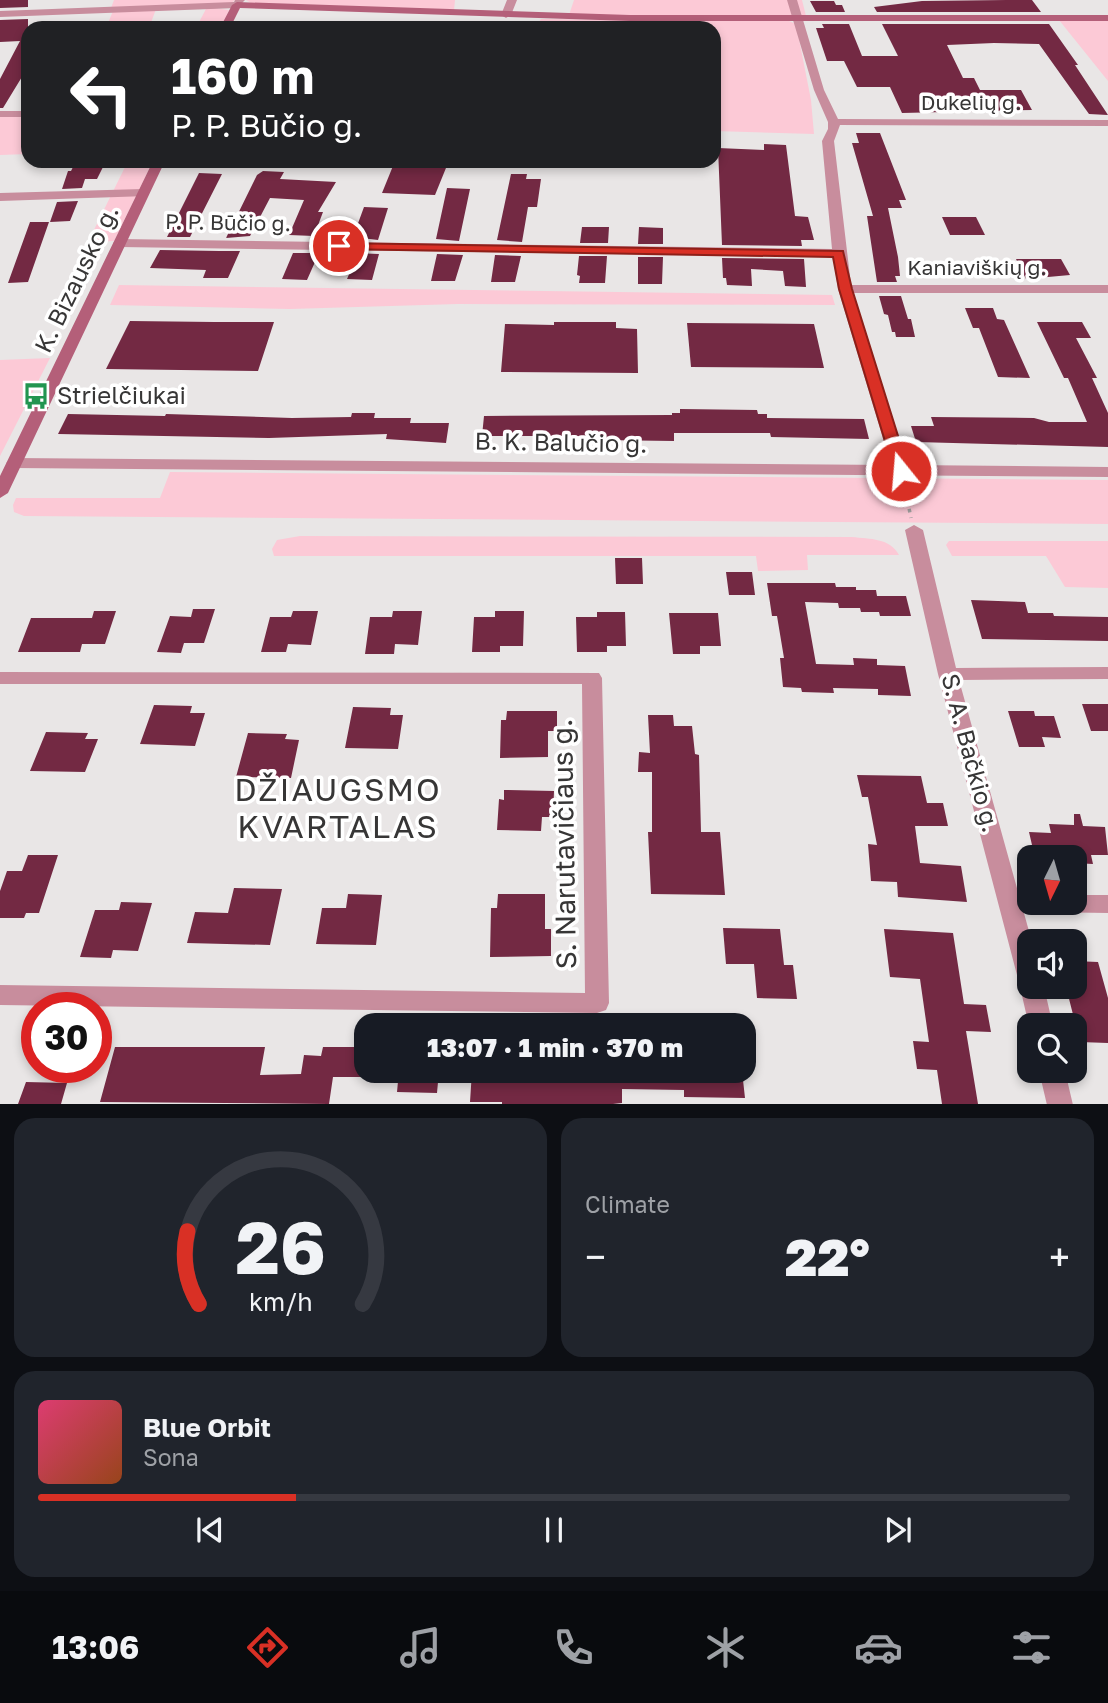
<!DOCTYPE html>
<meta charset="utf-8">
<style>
:root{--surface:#171b24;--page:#20242c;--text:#f1f3f6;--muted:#9ea1a6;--line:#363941;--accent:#d93025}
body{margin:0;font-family:"Golos Text",sans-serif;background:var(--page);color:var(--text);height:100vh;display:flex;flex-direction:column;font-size:26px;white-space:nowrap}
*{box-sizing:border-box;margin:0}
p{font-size:23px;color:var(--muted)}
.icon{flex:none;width:38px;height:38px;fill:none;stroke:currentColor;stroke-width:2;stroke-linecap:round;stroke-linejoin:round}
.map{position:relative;height:1104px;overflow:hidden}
.details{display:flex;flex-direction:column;gap:14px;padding:14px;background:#0d0f14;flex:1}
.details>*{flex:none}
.banner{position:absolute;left:21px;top:21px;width:700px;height:147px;border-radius:21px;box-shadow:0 4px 10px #0003;background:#202124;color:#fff;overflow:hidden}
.needle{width:46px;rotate:185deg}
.fabs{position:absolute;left:1017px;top:845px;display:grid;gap:14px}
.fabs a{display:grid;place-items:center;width:70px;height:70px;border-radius:14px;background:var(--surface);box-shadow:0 4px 10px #0003;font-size:35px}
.speed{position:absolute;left:21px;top:992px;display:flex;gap:14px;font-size:35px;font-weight:700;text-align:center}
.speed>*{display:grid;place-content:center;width:91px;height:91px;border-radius:50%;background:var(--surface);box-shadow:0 4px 10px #0003;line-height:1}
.speed .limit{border:10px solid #d22;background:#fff;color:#111}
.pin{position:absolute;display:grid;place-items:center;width:60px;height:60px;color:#fff;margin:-30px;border:4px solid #fff;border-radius:50%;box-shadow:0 2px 7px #0007}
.me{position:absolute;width:77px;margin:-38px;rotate:343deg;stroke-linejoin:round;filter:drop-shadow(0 0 5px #0008)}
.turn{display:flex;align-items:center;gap:24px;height:147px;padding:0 35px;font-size:32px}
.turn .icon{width:91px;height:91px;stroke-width:2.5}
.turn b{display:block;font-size:49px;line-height:60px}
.big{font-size:52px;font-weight:800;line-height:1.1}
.details .card{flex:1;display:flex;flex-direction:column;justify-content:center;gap:10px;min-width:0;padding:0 24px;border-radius:21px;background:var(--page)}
.details .dial{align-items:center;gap:0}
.dial svg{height:182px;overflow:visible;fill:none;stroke:var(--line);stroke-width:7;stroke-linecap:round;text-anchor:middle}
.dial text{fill:var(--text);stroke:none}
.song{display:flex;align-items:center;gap:21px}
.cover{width:84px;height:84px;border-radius:10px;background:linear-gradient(135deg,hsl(340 70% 55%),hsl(20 70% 35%))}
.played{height:7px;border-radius:4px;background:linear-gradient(90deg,var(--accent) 25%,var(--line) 25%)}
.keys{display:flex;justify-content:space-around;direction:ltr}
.heat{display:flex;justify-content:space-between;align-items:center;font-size:38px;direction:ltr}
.details .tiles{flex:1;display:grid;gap:14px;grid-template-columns:1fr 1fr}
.card:last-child{grid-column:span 2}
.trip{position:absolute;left:354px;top:1013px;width:402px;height:70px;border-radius:21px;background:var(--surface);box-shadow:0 4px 10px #0003;font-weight:800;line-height:70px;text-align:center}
.dock{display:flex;height:112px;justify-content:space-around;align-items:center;background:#090b0e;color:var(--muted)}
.dock .icon{width:49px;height:49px}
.dock .on{color:var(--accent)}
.dock b{font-size:32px;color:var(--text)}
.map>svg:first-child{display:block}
</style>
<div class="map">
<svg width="1108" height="1105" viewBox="0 0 1108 1105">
<rect width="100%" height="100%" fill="#e9e6e6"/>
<path fill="#fcc9d6" d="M114,0H235L232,3L111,8Z
M246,0H455L454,11L251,3Z
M574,0H802L806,16L569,15Z
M207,7L229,10L222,28H196Z
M156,9L149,28H106L113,11Z
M541,19L789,21L796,24L811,100L814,134L714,131V28H535Z
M1059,20H1108V81Z
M28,116V154L0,155V117Z
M128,161H153L114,241L88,242Z
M119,285L832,295L835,305L458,304L290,309L110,305Z
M50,358L0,456V360Z
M170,472L1108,480V524L24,516L14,512L13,505L16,498H160Z
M300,536L852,537C870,539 890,538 899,555H807L808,570L758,571L756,556H274L272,549L277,540Z
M949,541H1108V588L1065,587L1046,556H952L946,545Z"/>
<path fill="#732943" d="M0,0H28V7L0,8Z
M1006,0H1032L1041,12H877L874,7L922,1Z
M810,1H834L836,5H842L845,12H816Z
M28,19V67L3,108H0V79L20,41L0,42V20Z
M822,24H849L862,56H898L882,24H1049L1078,65H1075L1108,115L1089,114L1039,44L994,43L947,45L963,78H974L980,90H1021L1032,110L902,113L890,87H857L844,61H827L816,28H824Z
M856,133H880L906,200H899L902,208H888L898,257L900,276H895L897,282H877L867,216H873L852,143H859Z
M764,144L786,145L795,216L808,217L814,240H801L802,246L722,245L718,148L764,150Z
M76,161H106L97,179H85L82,188L62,189L68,171H71Z
M395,161L448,163L435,195L382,193Z
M263,171L284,172L280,179L336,182L318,212H323L314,236L289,235L304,200L270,198L250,236L226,238L257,175Z
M199,173L222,174L190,237H167Z
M511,174H527L526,179H541L537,207H528L522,242L497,240Z
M447,188L470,189L459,241L436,239Z
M78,201L70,221L50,222L57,202Z
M364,207L388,208L378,240L353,237Z
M942,217H976L985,235H950Z
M30,222H49L28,282L8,283Z
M582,227H609L608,243H580Z
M639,227L663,228V244H638Z
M160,250L219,251H240L228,278H203L206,270L150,268Z
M293,253H319L307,280L282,279Z
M353,253L379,254L372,280L347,279L350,272H347Z
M437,254L463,255L455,281H431Z
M495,255L521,256L515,282H491Z
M579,256H607L605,283H579L580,276L577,275Z
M638,257H663L662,284H638Z
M722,258L804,259L806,287L785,286L783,271L751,269L752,286L727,285L726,278H723Z
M1016,259H1061L1070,275L1026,279Z
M901,296L908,319H911L915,337H896L895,332H892L888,315L884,314L879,296Z
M965,308H993L997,319L1004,320L1030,378L998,377L979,328H973Z
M130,321L214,322H274L258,371L106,369Z
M554,322H616V328L637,329L638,373L501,372L505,324L554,325Z
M1037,322H1082L1091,338H1076L1097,378H1092L1108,413V447L916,442L911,426H934L931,417L1034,418L1049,422H1087L1068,378H1064Z
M687,323L814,324L824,368L691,367Z
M680,409L757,410L758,414H767V418L864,419L869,439L771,437L770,433H674V441L600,440V438L584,436H482L484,416L672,415V413H680Z
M352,413H375L374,418H411L410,423H449L446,443L386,439L387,434L269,438L58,434L68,414L165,416L166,414L292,418L351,417Z
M615,558H642L643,584H616Z
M726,572H752L755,595H729Z
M767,583H835L836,587H856V590H876L877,596H906L911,616H880L879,612H861L860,608H839L838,603L805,602L816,664L854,665L853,658L877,659V665L905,666L911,696L878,695V689L833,688L834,693L802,692L801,688L783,687L780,658H784L777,616H772Z
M971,600L1025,602L1028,613H1053L1054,616L1108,617V641L982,639Z
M193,609H215L204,643H184L181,653L157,652L170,616L191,617Z
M94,611H116L105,644H82L80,652H18L31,618H92Z
M293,611H318L311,645L288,644L286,652H261L270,617H291Z
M393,611H422L418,645L395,644L394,654H365L370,617H392Z
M495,611H524L523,646H500V652H472L474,617H495Z
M597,612H625L626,646H607V652H577L576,617H597Z
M669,613H718L721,646H700V654H673Z
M1082,704H1108V731H1091Z
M154,705L192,706L190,713H205L195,746L140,744Z
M353,707L391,708L390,715H403L398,749L345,748Z
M507,711H557V731H548V757L500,758L501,720H506Z
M1008,711H1034L1035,716H1054L1061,738L1042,737L1045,747H1019Z
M648,715H673L674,726H692L695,754L699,755L701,832H720L725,895L651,894L648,832H652V772H638L639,752L650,753Z
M46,732L88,733L85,739H98L85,772L30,771Z
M248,733L287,734L285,739L299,740L291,778L236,777Z
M857,775L921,776L927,803H943L948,826H915L920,863L961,866L967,902L898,897L897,882L871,881L868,844L877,845L868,797H862Z
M504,790L554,791L553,817H542L541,831L497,830L499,799L504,800Z
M1074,814H1080L1083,826L1105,827L1108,855H1091L1093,864L1074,863V858H1035L1029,832L1051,833L1049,824L1074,825Z
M28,855H58L39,913H26L24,918H0V891L7,871H22Z
M234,888L282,889L270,945L187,943L195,912L228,913Z
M348,894L382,895L376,945L316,944L322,908H346Z
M498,894H545V929H551V956L490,957L491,908H497Z
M121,902L152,903L138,951L113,950L111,958L80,957L95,910H119Z
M723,928L780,929L784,965H793L797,999L757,998L754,964H726Z
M884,929L953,933L964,1004L986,1005L991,1032L966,1031L978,1104H942L937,1070L917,1069L913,1041L929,1042L920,979L890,977Z
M1074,961L1098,962L1108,998V1043L1080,1042L1066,987H1074Z
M115,1047H265L260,1075L301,1074L304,1055L321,1056L323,1047H366V1077H333L329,1104L100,1102Z
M399,1071H439L437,1093L397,1092Z
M472,1071H742L745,1098L684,1097V1090L622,1089V1103L613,1104H502V1102H470Z
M26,1082L67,1083L61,1104H18Z"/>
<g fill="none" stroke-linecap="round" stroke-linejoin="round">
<path stroke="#a19f9f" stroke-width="3.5" stroke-dasharray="3.5 5" stroke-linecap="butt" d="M904,484L911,518"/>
<path fill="#c88d9d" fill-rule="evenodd" d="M235,0H245L237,8L0,17V11L234,2Z
M507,0H517L511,15L506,18L501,15Z
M787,0H797L824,90L838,119L1108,120V126L840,125L834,141L851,285H1108V293H853L907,465L1108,467V477L14,468L6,463L14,458L891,465L838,289L833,257L120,247L113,243L120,239L832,249L822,141L828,129V122L814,90Z
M0,111H28V117H0Z
M143,189L147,190V196L0,201V193Z
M914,525L923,530L956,668L1108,667V679L959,680L1032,942H1029V987H1044L1053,1026H1029L1020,987L1022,982L1017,975L938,674L905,530Z
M0,672L599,673L602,678L609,1003L606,1010L597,1013L0,1005V985L585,993L582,684H0Z
M1074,895H1108V913L1042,912L1034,909L1031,903H1074Z
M1039,1071H1065L1073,1105H1047Z"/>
<path fill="#b45f79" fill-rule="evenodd" d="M237,2L630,15H1108V21H630L240,8L230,28H220L232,5Z
M153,161H165L8,493L0,498V476Z"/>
</g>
<path fill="#d93025" stroke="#8d1f18" stroke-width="2" d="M339,243L843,251L852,289L909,471L901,475L894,471L839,289L833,257L335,249V244Z"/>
<defs>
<symbol id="bus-bare" viewBox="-9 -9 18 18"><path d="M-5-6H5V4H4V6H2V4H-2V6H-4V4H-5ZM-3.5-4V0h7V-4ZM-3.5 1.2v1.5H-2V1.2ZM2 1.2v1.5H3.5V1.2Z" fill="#229550" stroke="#fff" stroke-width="2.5" paint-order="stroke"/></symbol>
</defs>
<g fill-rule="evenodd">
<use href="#bus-bare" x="17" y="377" width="38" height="38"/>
</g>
<g text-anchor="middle" stroke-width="7" stroke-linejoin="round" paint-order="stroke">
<g font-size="21" fill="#373636" stroke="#fff">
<text x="971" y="110">Dukelių g.</text>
<text transform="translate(228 223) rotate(1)" y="7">P. P. Būčio g.</text>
<text x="977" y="275">Kaniaviškių g.</text>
</g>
<g font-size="24" fill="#373636" stroke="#fff">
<text transform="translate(77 279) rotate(-64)" y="8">K. Bizausko g.</text>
<text transform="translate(561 443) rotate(1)" y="8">B. K. Balučio g.</text>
<text transform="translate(970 753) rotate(75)" y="8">S. A. Bačkio g.</text>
</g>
<g font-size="24" fill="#373636" stroke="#fff" text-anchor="start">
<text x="57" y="404">Strielčiukai</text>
</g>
<g font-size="28" fill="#373636" stroke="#fff">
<text transform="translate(564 844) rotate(-91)" y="10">S. Narutavičiaus g.</text>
</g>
<g font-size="32" letter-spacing="2" fill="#373636" stroke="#fff">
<text x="338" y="801">DŽIAUGSMO<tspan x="338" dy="37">KVARTALAS</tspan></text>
</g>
</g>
</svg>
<div class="fabs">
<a><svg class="needle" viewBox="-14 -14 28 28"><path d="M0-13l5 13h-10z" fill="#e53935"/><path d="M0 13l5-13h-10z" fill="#9ea1a6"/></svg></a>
<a><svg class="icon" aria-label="sound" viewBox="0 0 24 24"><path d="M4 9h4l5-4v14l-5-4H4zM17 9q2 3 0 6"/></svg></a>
<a><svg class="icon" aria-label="search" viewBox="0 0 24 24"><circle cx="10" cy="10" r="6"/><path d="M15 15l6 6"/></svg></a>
</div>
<div class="speed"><div class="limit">30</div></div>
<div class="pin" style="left:339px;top:246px;background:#d93025"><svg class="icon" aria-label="arrive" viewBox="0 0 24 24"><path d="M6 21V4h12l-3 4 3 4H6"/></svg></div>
<svg class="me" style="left:901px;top:471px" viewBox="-20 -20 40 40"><circle r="17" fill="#d93025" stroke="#fff" stroke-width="3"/><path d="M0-11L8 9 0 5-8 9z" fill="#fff"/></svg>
<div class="trip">13:07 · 1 min · 370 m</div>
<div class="banner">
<div class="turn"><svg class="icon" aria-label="left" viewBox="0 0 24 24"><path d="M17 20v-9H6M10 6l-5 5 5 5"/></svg><div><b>160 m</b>P. P. Būčio g.</div></div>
</div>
</div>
<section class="details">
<div class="tiles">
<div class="card dial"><svg viewBox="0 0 100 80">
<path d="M14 69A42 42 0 1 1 86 69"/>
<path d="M14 69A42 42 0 0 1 9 37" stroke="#d93025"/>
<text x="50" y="56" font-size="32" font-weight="700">26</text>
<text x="50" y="72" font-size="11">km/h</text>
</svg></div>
<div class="card"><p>Climate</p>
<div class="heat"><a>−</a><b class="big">22°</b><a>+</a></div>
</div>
<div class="card">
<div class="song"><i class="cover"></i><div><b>Blue Orbit</b><p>Sona</p></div></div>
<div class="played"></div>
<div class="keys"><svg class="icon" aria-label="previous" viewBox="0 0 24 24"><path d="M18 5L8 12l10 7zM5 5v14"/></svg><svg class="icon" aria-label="pause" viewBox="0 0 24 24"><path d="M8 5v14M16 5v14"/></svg><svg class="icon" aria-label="next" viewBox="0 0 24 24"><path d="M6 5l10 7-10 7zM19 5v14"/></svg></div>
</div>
</div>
</section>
<nav class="dock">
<b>13:06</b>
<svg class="icon on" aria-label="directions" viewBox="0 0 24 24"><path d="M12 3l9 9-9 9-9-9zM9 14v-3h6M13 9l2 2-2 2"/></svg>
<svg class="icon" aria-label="music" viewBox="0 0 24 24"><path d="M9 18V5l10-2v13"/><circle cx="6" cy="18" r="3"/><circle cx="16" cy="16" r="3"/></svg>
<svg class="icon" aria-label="phone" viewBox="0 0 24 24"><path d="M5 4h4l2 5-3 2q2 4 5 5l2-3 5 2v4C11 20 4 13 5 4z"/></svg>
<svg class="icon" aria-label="climate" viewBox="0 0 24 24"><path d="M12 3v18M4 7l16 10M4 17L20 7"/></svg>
<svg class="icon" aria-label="car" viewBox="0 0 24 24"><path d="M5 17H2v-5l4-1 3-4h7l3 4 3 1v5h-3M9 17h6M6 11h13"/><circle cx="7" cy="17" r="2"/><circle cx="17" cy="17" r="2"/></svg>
<svg class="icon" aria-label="filters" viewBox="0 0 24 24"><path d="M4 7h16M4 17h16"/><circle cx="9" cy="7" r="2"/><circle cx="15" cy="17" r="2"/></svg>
</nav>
